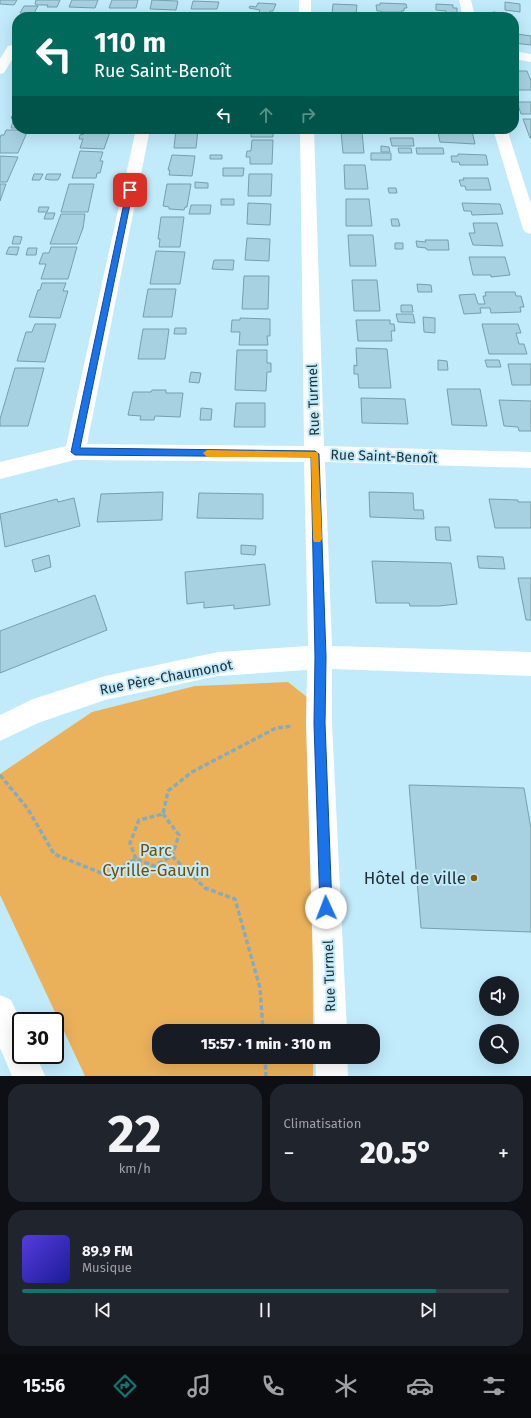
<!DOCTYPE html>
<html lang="fr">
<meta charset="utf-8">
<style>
:root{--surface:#171b24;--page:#20242c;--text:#f1f3f6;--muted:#9ea1a6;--line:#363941;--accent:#0f766e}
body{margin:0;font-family:"Fira Sans",sans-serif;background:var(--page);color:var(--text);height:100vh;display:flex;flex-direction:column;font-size:15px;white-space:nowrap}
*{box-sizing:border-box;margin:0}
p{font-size:13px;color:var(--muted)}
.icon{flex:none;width:22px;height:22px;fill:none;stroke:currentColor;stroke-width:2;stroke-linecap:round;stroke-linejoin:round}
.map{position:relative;height:1076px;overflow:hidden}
.drawer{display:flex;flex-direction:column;gap:8px;padding:8px;background:#0d0f14;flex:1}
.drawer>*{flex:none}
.top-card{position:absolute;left:12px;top:12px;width:507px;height:122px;border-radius:16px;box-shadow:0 4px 16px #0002;background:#00695c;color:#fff;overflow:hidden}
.buttons{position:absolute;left:479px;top:976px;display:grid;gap:8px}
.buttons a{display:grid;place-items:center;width:40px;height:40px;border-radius:50%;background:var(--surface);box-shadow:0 4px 16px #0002;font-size:20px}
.speed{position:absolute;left:12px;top:1012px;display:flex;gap:8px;font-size:20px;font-weight:700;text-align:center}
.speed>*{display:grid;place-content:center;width:52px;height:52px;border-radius:50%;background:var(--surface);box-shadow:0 4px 16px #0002;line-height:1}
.speed .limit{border:2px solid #111;border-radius:6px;background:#fff;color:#111}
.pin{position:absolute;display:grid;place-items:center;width:34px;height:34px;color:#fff;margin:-17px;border-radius:8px;box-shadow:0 2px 6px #0006}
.me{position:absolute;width:44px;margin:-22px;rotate:358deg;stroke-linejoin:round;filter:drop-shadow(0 0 3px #0008)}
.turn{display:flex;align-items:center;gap:14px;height:84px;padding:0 16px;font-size:18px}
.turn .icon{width:52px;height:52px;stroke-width:2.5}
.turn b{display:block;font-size:28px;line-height:34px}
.lanes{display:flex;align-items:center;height:38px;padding:0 16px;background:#0003;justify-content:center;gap:20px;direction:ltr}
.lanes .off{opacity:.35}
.big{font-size:30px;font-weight:800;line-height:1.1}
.drawer .widget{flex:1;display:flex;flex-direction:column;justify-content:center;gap:6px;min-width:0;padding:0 14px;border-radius:16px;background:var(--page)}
.drawer .dial{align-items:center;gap:0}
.dial b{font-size:52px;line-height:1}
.song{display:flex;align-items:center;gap:12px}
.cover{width:48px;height:48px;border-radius:6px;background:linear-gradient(135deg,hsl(250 70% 55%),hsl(240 70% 35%))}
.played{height:4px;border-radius:2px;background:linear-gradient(90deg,var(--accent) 85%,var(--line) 85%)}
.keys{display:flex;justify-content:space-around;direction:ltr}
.heat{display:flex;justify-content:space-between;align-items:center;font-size:22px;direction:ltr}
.drawer .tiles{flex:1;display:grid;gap:8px;grid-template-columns:1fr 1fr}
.widget:last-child{grid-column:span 2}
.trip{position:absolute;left:152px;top:1024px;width:228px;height:40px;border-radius:16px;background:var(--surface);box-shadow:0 4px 16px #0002;font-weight:800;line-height:40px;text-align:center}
.menu{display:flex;height:64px;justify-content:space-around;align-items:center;background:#090b0e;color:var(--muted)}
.menu .icon{width:28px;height:28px}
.menu .on{color:var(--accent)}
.menu b{font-size:18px;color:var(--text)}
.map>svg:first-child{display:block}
</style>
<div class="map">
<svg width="531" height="1076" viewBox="0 0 531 1076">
<rect width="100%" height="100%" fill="#c1eafb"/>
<path fill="#ebb15a" d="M288,682L312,701L313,1031H159V1057H313V1076H85L0,895V774L92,712L195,686Z"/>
<path fill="#a7d0e0" stroke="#779ead" d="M0,0H17L14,5L0,4Z
M36,0H60L57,7H47L48,5H37L35,4Z
M72,0H98L95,8L69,7Z
M112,0H138L136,8H109Z
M152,0L178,1L176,10L150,9Z
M193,1L219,2L217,9H191Z
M505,2L520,4V12L505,10Z
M258,3L276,4L273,11H270L269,14L259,13L260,10L249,8L250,6L256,7Z
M380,3L406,4L407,8H404V11H401L402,12H381V11H377L376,5H380Z
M333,4L357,5L356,14H332Z
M436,4L453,5V8H457V14L446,13V11L436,10Z
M24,6H38L34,13H20Z
M493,12L502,13L503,17H493Z
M517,34L531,36V45L514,43V35Z
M514,71H527L531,81V90H514Z
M517,102H531V114H521Z
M17,112V128H11L13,121L11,117Z
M523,119H531V138H530Z
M85,129H111L104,149L80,148L83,139H79L80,135L84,134Z
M176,129H198L196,148H174Z
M251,129H273V137H251Z
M6,130H28L18,153H0V138L1,135H4Z
M441,130L472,131L475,144L440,142L438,132H441Z
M341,132H362L364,153H343Z
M390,138H413L414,146H392Z
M252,140H273L272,164H250V157H246L247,151H251Z
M381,146L389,147L390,152H381Z
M398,148H411L412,153H399Z
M416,148H443L444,154H417Z
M80,151L103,152L100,161H103L100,173H97L96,178H72Z
M371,153H391V160H371Z
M458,154L486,155L488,165H460L459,162H452L451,156H458Z
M172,155L195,156L192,176L169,175L170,170H168Z
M210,155H222V159H210Z
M0,156L18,157L7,182H0Z
M344,165H365L368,189H345Z
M223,168H244L243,176H223Z
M34,174H43L40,180H32Z
M47,174H61L58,180H50L45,179Z
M249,174H272L271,196H248Z
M463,178H488L491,190H466L465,186H461L459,180H464Z
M195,182L208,183V188H195Z
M0,184H6L0,201Z
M69,184H94L88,212H61Z
M167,184H191L187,207H185L184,210L169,209V207L163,206Z
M388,188H396L397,193H389Z
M221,199H234V205H221Z
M346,199H369L372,226H346Z
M248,203L271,204L270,225L247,224Z
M462,203L500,204L503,214L472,215L471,211H464Z
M191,205H211L210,214H189Z
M39,207H49L47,212H38Z
M46,213H55L53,219H44Z
M61,214H85L83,228L77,244H50Z
M161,217H184L180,247H159L160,239H158Z
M391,219H398L400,226H392Z
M473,223H497L503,246L473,245L469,233H475Z
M348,235H373L376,266H350Z
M14,236L22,237L20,244H12Z
M247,238L270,239L269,261L245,260Z
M425,240H448L449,250H427L426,248L417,247L416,241L426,242Z
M395,243H403V249H395Z
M9,247H19L17,255L6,254Z
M51,247H77L68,279H41L46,264H39L43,253H49Z
M28,248H37L36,255H26Z
M156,251L185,252L180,284H150Z
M469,257H505L510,275L491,277V275H473Z
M214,260H234L233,270L212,269Z
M244,276H269L268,309H242Z
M352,280H377L380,311H354Z
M42,283H66L63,291H68L60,318L29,317L38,290H40Z
M417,284L431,285L432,292H418Z
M148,289H176L172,317H143Z
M485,292H515L516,296H521L524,307H520L521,312L491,313L490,308H480L481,313L464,314L459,295L475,294L478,304H485L483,296H486Z
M401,305H412L413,312H401Z
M396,314H413L415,323L398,322Z
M423,317L435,318V333L424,332Z
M240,318L270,319V336H267L268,345H239L240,332H231L232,320H240Z
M356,320H390V324H394L395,331H391L392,341H358Z
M35,324H56L45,362L17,361L26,332H32Z
M482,324H518L521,333H516L519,344H524L527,354H489Z
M175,328H186V334H174Z
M143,329H169L165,359H138Z
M356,348L387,349L391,388H359L358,374H354V365L357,366Z
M237,350H267V363H271V372H267L266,391L235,390Z
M438,360L447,361L448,370H438Z
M485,360H499L501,367H487Z
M508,364H531V385H512Z
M15,368H44L28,426H0V419Z
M191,372L201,373L199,383L189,382Z
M447,389H480L487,426L452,425Z
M152,390H166V393H183L180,417L155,416L154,420H140L141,416L128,415L133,392H151Z
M361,398L405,399L408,424L362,423Z
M499,400L531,401V431H519L518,427L504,426Z
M236,403H265V427H234Z
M201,408L212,409L211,420H200Z
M163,492L162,520L97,522L101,494Z
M369,492L413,493L414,510H423L424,519L370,517Z
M199,493L263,494V519L197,518Z
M74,498L80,526L5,547L0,514L57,499L58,502Z
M489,499L518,500V502H531V528H495Z
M435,527H449L451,541L436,540Z
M241,545L256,546L255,555L241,554Z
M49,555L51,567L35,572L32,560Z
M477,556L503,557L505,569L479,568Z
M372,561L451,563L457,604L439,606H410L409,603H376Z
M265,564L270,605L234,609V605L204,608V602L187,604L185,572Z
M518,578H531V620H526Z
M95,595L107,630L0,673V631Z
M409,785L524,788L531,829V932L421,928Z"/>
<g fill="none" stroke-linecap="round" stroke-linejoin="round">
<path stroke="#8aaab8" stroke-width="3.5" stroke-dasharray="5 2.5" stroke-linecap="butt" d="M0,775L28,809L54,854L106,875L136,859L154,866L172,856L179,835L163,814
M172,856L205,888L235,899L260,988L263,1031
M136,859L130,843L139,820L163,814L168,791L192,772L276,728L293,726
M265,1057L266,1076"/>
<path fill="#fff" fill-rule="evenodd" d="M299,0H311V17H299Z
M459,0H471L475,17H463Z
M12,45L16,46L17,51L4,73L0,74V59L8,46Z
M514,51L531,54V62L514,59Z
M136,129H150L87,444L304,446L300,129H314L324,446L531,452V468L325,462L332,646L531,652V676L332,669V723L347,1031H315L306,723L307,670L218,676L105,700L38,723L0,741V715L33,699L105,676L218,652L308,646L304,462L75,460L0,479V462L66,446Z
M493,129H507L531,204V234L525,232L523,229Z
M0,995L11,1000L21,1022V1055H36L45,1076H12L0,1048Z
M315,1057H347L348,1076H316Z"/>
</g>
<path fill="#1a73e8" stroke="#114b97" d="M127,189L133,190L80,448L315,451L319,454L326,657L325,723L332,908L330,912L326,914L322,912L320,908L314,723L315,657L311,457L75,455L71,452Z"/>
<path fill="#f59e0b" d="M207,450L318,452L322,539L320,542H314L313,539L311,457H207L203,453Z"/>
<circle fill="#8a5c00" stroke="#c1eafb" stroke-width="1.5" cx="474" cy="878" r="4"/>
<g text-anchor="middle" stroke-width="4" stroke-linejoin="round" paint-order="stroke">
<g font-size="14" fill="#203036" stroke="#c1eafb">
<text transform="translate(313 400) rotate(-92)" y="5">Rue Turmel</text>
<text transform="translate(384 456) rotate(2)" y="5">Rue Saint-Benoît</text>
<text transform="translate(166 677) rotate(-11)" y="5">Rue Père-Chaumonot</text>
<text transform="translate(329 976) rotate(-92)" y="5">Rue Turmel</text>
</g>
<g font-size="17" fill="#754e06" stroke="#c1eafb">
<text x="156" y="856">Parc<tspan x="156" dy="20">Cyrille-Gauvin</tspan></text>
</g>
<g font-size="17" fill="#203036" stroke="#c1eafb" text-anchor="end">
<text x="466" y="884">Hôtel de ville</text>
</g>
</g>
</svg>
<div class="buttons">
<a><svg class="icon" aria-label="sound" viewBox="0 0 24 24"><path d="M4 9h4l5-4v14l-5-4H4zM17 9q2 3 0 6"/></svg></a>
<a><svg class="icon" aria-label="search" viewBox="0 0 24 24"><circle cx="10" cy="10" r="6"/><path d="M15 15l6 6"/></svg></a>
</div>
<div class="speed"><div class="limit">30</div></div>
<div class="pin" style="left:130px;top:190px;background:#d93025"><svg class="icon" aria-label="arrive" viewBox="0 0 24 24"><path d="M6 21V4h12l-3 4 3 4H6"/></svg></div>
<svg class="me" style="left:326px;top:908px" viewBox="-20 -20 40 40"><circle r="19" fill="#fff"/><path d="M0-13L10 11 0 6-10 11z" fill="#1a73e8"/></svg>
<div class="trip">15:57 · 1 min · 310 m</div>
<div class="top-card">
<div class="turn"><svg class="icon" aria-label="left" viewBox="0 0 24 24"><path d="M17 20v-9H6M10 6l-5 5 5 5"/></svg><div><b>110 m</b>Rue Saint-Benoît</div></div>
<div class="lanes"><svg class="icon" aria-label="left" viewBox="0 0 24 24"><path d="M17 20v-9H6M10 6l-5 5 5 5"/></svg><svg class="icon off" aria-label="ahead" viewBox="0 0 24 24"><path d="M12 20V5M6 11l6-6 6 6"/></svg><svg class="icon off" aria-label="right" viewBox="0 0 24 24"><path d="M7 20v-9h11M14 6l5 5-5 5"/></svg></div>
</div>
</div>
<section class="drawer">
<div class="tiles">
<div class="widget dial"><b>22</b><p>km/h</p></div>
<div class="widget"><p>Climatisation</p>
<div class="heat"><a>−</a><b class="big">20.5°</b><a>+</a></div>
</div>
<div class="widget">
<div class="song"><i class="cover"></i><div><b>89.9 FM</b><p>Musique</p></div></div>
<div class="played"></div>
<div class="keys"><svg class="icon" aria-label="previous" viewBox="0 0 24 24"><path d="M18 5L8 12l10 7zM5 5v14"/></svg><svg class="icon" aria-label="pause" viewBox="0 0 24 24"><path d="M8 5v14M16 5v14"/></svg><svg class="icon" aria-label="next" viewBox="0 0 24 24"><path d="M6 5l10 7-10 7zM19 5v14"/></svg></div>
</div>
</div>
</section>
<nav class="menu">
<b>15:56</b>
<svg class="icon on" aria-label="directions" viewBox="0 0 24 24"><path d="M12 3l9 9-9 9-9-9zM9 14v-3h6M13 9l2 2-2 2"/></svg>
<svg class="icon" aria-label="music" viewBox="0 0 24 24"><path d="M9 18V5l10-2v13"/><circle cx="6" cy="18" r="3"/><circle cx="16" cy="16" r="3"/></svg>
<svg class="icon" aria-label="phone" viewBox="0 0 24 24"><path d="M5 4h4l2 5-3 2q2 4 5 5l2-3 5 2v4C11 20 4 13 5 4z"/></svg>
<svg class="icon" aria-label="climate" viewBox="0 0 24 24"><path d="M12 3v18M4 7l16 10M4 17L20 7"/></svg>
<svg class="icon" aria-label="car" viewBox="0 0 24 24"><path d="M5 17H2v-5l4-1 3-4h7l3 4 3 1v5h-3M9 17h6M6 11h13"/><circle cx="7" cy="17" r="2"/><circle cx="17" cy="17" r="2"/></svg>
<svg class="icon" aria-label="filters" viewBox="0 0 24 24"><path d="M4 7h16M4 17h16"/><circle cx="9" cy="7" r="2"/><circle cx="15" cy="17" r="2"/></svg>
</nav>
